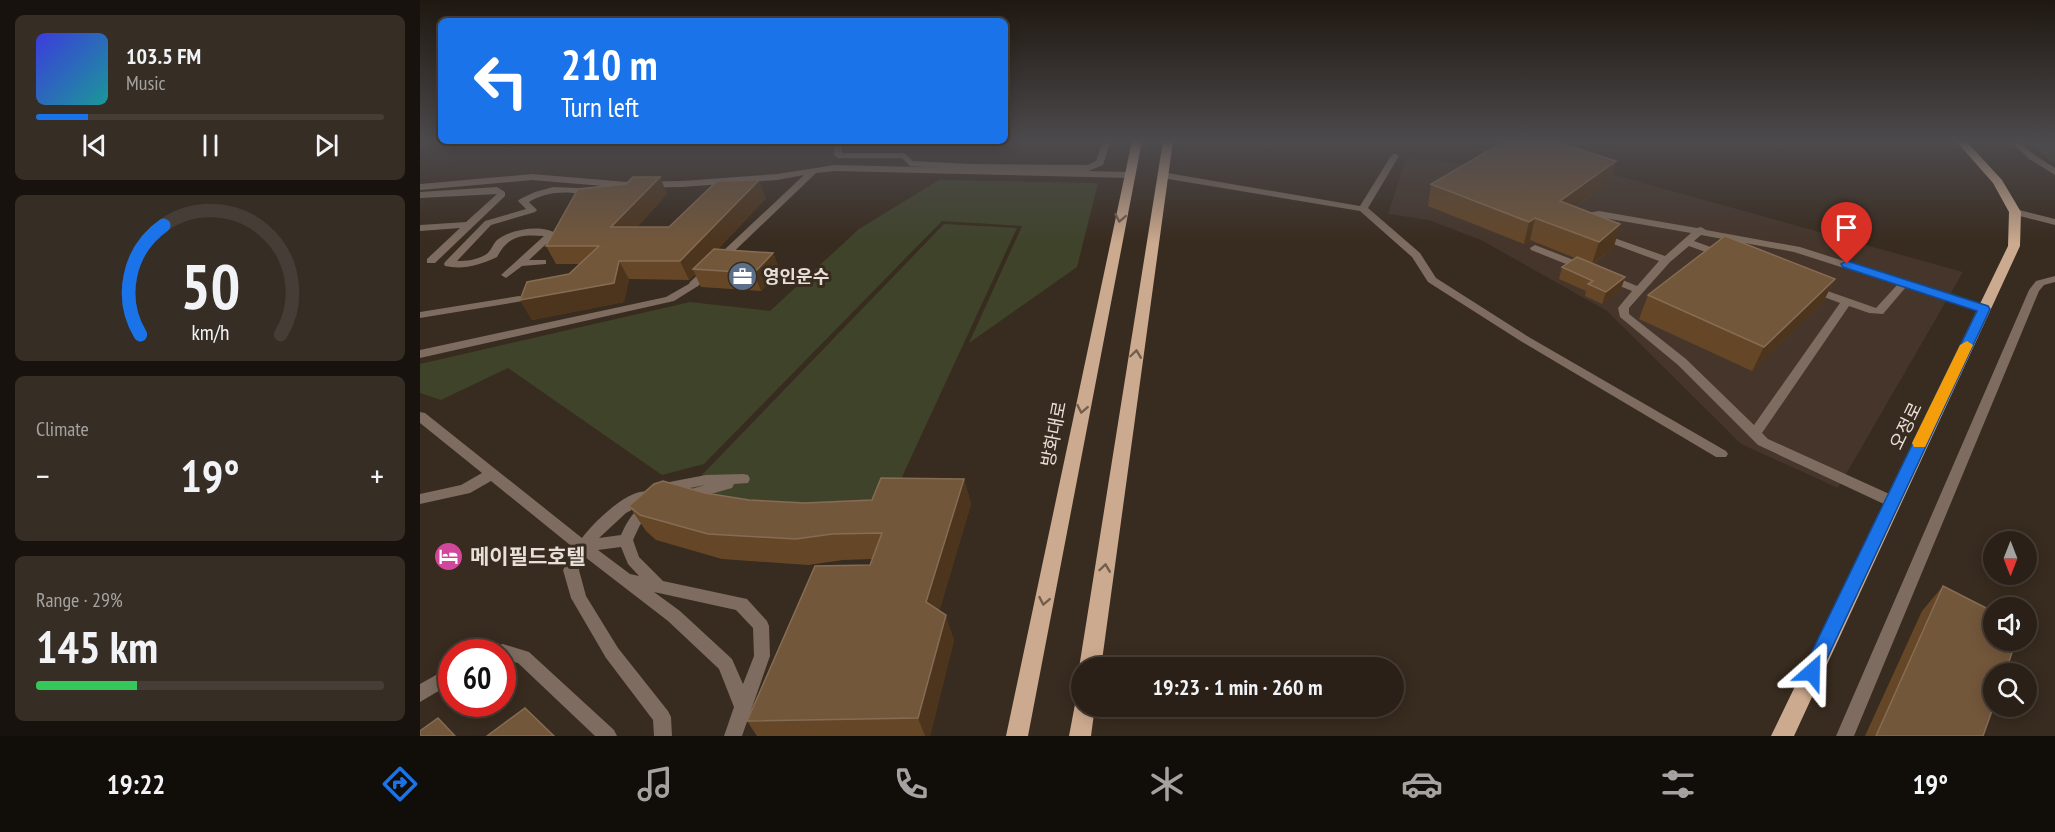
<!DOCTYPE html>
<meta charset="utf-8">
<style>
:root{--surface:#2a2017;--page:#362d24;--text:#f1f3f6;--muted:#a5a3a1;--line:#463e36;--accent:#1a73e8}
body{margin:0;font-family:"PT Sans Narrow","Noto Sans KR",sans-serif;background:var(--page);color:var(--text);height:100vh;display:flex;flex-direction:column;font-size:22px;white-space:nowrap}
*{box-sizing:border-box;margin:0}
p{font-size:20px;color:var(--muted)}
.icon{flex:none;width:33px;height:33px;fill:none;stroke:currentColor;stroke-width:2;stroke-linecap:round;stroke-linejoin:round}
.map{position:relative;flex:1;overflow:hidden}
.side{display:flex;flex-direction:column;gap:15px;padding:15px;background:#17120d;width:420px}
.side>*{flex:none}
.guide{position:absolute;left:18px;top:18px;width:570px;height:126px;border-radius:9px;box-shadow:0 3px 15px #0003,0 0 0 2px var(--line);background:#1a73e8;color:#fff;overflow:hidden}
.needle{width:39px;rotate:180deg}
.controls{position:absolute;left:1563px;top:531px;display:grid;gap:12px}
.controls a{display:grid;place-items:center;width:54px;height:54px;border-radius:50%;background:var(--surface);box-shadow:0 3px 15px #0003,0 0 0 2px var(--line);font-size:30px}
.speed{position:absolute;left:18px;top:639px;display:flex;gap:12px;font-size:30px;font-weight:700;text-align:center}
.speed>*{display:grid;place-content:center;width:78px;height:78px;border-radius:50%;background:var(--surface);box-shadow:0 3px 15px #0003,0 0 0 2px var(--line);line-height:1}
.speed .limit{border:9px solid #d22;background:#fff;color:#111}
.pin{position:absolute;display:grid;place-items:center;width:51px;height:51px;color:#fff;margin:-62px -26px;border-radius:50% 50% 50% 0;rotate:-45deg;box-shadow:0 0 6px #0007}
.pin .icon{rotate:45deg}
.me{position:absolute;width:66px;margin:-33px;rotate:25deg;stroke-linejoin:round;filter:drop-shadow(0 0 4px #0008)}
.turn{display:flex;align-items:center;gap:21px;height:126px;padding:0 24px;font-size:27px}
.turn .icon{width:78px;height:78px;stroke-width:2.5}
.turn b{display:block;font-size:42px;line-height:51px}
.big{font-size:45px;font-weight:800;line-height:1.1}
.side .card{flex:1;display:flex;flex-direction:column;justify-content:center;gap:9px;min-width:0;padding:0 21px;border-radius:9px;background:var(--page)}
.side .dial{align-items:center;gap:0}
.dial svg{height:156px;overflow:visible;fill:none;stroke:var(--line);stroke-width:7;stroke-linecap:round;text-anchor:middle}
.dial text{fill:var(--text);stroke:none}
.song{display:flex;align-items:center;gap:18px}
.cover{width:72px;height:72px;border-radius:9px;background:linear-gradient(135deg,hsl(240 70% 55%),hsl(180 70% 35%))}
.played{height:6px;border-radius:3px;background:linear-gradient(90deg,var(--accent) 15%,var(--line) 15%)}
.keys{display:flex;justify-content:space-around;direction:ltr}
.heat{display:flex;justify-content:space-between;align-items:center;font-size:33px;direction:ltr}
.charge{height:9px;border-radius:4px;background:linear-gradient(90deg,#34c759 29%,var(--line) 0)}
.trip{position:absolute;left:651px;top:657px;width:333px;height:60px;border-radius:30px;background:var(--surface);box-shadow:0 3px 15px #0003,0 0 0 2px var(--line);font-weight:800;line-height:60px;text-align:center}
.dock{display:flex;height:96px;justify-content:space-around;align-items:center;background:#110d09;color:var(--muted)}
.dock .icon{width:42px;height:42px}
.dock .active{color:var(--accent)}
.dock b{font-size:27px;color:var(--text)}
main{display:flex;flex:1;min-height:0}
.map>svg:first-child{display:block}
</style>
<main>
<section class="side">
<div class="card">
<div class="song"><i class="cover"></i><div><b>103.5 FM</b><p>Music</p></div></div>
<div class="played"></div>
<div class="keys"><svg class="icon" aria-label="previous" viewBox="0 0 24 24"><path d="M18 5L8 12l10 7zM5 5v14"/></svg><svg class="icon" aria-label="pause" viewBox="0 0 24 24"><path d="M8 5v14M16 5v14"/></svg><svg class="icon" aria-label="next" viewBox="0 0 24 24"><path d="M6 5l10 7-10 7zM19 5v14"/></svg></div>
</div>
<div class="card dial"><svg viewBox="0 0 100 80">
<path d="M14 69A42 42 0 1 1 86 69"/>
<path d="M14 69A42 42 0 0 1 26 13" stroke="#1a73e8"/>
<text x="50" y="56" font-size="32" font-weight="700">50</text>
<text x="50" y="72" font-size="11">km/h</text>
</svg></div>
<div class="card"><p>Climate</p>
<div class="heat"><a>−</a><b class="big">19°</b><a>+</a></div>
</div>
<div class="card"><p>Range · 29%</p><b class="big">145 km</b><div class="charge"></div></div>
</section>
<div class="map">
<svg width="1635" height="736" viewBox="0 0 1635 736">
<rect width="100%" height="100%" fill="#382b1f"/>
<path fill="#45352b" d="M1064,144L1094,147L1543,272L1418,488L1321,444L1187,311L1061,240L1009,220L968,214L986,158L1061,165Z"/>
<path fill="#3f432a" d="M1608,141H1635V163L1613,147Z
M519,180L678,183L657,267L549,343L602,226L522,221L284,464L242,475L88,368L21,400L0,393V364L270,302L350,311L439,229Z
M524,224L597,228L470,503L253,505Z"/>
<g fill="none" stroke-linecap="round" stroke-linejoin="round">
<path fill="#7d6c5f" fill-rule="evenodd" d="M414,141H422V153H484L493,161L549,164L667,165L676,161L683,141H691L683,165L668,171L549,170L490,166L482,158H418L414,155Z
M1590,141H1598L1615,155L1635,168V175L1609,159Z
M975,153L979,156L948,208L1000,253L1016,278L1107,336L1306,451L1308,454L1306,457H1296L1099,340L1008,282L992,257L940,211L742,178L738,175L742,172L940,206L971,156Z
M77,187L85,192V196L15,263H7V259L40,228L0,231V225L46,222L77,194L0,198V192Z
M133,187L157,188L171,192L167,199L164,200L159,197L161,194C142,191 126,192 109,202L117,210L115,212L71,225L37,261C47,261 56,260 65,255C71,252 72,245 77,240C91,229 122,224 137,234L109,260H126V264L102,266L86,278L81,275L124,236C101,234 88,236 77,257C60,265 43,270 25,266L24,264L25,262L65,221L106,209L98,201L100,199L115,192Z
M1595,209L1635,219V225L1592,214L1590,212Z
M1179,211L1277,228L1281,227L1286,230L1380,247L1568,307L1570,309L1564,312L1486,287L1463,314L1449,313L1429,306L1342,433L1348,439L1476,497L1478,501L1476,505L1471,506L1466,505L1338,445L1258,365L1200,317L1198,308L1212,291L1185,280L1184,278L1185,276H1193L1217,286L1239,261L1177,238V234H1183L1245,256L1271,233L1179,217L1173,218L1160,225L1155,222L1167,213ZM1281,235L1374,252L1477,285L1456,308L1396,287H1388L1387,289L1388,291L1420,303L1334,425L1266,359L1209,314V308L1250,262L1269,246L1299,257H1307V253L1274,241Z
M1115,245L1169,266L1170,268L1165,271L1161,270L1111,250L1110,248Z
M1635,276V282L1624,285L1619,291L1434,736H1416L1609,290L1616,281Z
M274,281L279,284L278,286L254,301L0,358V350L246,297Z
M0,412L5,413L162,538C173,523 210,486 230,492L232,496L230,500L206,513L179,538L201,535C206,523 219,499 235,504L237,508L220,525L213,540L219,557L243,581L327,599L347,621L349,626L350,656L322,736H304L314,707L299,669L248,621L165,557L159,570L166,596L198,648L248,711L251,717L252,736H234L233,720L186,658L151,598L143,570L155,549L71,481L50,493L0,504V494L41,485L62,473L0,423ZM201,547L208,564L219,576L210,574L178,550ZM234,592L316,610L333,628L334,656L323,684L312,659L260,611Z
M323,474L328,475L330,479L328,483L314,484L312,488L266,501L261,500L259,496L261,492L285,485L244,493L239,492L237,488L239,484L244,483L286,475Z
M83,644L109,652L194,730L197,736H175L98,663L82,658V652H69L71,647Z
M32,666V683L0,702V684Z"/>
<path fill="#7d6c5f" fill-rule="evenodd" d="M415,165L709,172L713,175L709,178L415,171L396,173L278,286L274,287L269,284L270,282L384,175L357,180L262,187L207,188L112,180L0,190V184L112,174L207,182L262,181L357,174Z
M99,296L103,297L104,299L103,301L0,318V312Z"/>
<path fill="#ccaa8f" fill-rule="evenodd" d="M712,141H722L608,736H586Z
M743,141H753L681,668H662V673L659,668Z
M1536,141H1546L1582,180L1601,212L1600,246L1374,736H1351L1588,246L1589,212L1573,183Z
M662,697V706H675L671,736H649L656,699Z"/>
</g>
<path fill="#654728" d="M1196,161L1190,181L1156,207L1194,247L1173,264L1205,277L1201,289L1182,304L1165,296L1166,291L1139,279L1142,267L1155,258L1110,240L1104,244L1008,206L1011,184Z
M240,177L247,194L217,227H249L346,198L298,249L353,253L360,271L341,291L281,287L275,274L269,280L209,279L204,302L112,320L100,300L149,274L159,264H136L126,246L206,184Z
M1415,279L1403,302L1332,371L1219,319L1228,295Z
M544,479L551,504L519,611L534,640L510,736H337L327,721L450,565L452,559L423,560L388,565L302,559L236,540L226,531L209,506L285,493L329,500L385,503L452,500Z
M1523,586L1563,736H1445L1502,611Z"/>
<path fill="#4d351d" d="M1196,161L1190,181L1134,223L1140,201Z
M240,177L247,194L200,245L191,227Z
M339,180L346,198L279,269H273L275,274L269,280L260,261Z
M1115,218L1110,240L1104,244L1109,222Z
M1200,224L1194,247L1172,264L1179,242Z
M353,253L360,271L341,291L334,273Z
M199,261L209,279L204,302L112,320L100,300Z
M1205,277L1201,289L1182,304L1186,292Z
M1415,279L1403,302L1332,371L1344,347Z
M544,479L551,504L515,627L506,602Z
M526,615L534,640L510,736H505L498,718Z"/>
<path fill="#73573b" stroke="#856c54" stroke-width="1.5" d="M1085,141H1134L1196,161L1140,201L1200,224L1179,242L1115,218L1109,222L1011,184Z
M213,177H240L191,227H249L297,181L339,180L260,261H199L194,283L100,300L107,282L149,274L179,246H126L158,189L206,184Z
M1305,236L1415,279L1344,347L1228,295Z
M294,249L353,253L334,273L273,269Z
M1157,257L1205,277L1186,292L1168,284L1173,281L1142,267Z
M461,478L544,479L506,602L526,615L498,718L327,721L395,566L450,565L462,533L412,534L376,539L288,534L220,515L209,506L234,484L243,481L285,493L329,500L385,503L452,500Z
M1523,586L1574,612V640H1596L1585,674H1574V705L1563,736H1456Z
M105,708L134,736H67Z
M18,718L35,736H0V731Z"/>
<defs><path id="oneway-chevron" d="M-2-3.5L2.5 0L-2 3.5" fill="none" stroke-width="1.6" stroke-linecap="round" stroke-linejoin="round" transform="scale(1.5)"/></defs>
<g stroke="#735e4c">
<use href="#oneway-chevron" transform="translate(700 218) rotate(101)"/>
<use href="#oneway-chevron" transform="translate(716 354) rotate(-82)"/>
<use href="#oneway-chevron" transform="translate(662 409) rotate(101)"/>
<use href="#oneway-chevron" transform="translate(685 568) rotate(-82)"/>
<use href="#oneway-chevron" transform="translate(624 601) rotate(101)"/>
</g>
<linearGradient id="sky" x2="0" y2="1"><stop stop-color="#1f1811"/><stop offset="0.58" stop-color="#4d4a4d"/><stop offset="1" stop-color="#4d4a4d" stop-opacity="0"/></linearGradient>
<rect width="1635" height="244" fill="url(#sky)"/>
<path fill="#1a73e8" stroke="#114b97" stroke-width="1.5" d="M1427,261L1568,306L1570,309L1398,678L1392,681L1385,678L1382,672L1557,311L1423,267L1421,264Z"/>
<path fill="#f59e0b" d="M1547,341L1553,345L1507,443L1505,447H1494L1492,443L1540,345Z"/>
<defs>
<symbol id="office-disc" viewBox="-11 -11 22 22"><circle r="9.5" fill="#5c6f8a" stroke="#382b1f"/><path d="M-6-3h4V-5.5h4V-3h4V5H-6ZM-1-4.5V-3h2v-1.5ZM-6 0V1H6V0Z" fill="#fff"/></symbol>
<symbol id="hotel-disc" viewBox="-11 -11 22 22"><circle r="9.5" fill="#d1479c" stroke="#382b1f"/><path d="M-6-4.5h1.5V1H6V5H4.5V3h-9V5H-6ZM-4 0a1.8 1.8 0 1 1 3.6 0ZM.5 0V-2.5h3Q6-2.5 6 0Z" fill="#fff"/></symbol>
</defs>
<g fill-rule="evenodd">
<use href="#office-disc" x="306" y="260" width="33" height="33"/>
<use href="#hotel-disc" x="12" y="540" width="33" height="33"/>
</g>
<g text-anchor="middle" stroke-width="6" stroke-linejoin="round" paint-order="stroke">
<g font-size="18" font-weight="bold" fill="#e8e0d8" stroke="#382b1f" text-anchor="start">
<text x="343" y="283">영인운수</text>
</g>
<g font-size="18" fill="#e8e0d8" stroke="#382b1f">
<text transform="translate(1486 426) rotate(-64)" y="6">오정로</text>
<text transform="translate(634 434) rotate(-79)" y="6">방화대로</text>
</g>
<g font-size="21" font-weight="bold" fill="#e8e0d8" stroke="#382b1f" text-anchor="start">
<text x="50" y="564">메이필드호텔</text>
</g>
</g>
</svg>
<div class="controls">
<a><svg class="needle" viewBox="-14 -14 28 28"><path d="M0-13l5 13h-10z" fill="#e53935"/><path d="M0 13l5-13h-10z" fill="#a5a3a1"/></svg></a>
<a><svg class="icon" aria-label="sound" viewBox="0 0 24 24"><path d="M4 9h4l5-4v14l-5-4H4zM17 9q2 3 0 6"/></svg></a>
<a><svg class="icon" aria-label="search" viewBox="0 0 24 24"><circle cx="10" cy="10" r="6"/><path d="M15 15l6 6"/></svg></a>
</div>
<div class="speed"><div class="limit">60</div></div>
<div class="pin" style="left:1427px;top:264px;background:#d93025"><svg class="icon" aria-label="arrive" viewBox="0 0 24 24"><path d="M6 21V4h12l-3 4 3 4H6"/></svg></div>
<svg class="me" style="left:1392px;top:672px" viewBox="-20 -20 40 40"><path d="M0-17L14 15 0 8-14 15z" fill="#1a73e8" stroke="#fff" stroke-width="4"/></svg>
<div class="trip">19:23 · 1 min · 260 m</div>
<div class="guide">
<div class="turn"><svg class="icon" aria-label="left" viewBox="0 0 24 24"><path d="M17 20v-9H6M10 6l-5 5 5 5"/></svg><div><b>210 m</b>Turn left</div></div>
</div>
</div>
</main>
<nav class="dock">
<b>19:22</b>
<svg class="icon active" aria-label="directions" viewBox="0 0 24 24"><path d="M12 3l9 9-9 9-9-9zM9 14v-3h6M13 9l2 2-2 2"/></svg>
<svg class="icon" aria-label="music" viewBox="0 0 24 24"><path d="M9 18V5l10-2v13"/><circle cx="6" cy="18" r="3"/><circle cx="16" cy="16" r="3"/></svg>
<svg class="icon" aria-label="phone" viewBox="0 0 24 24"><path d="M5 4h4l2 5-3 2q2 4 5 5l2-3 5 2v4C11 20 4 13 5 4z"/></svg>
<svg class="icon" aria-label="climate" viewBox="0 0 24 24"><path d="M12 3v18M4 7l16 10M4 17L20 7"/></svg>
<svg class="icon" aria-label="car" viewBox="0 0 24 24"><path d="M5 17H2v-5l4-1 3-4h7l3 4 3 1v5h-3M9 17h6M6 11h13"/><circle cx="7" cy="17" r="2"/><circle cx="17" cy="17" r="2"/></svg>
<svg class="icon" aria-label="filters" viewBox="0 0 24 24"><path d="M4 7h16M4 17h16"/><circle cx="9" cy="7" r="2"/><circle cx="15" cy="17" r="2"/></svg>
<b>19°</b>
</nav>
